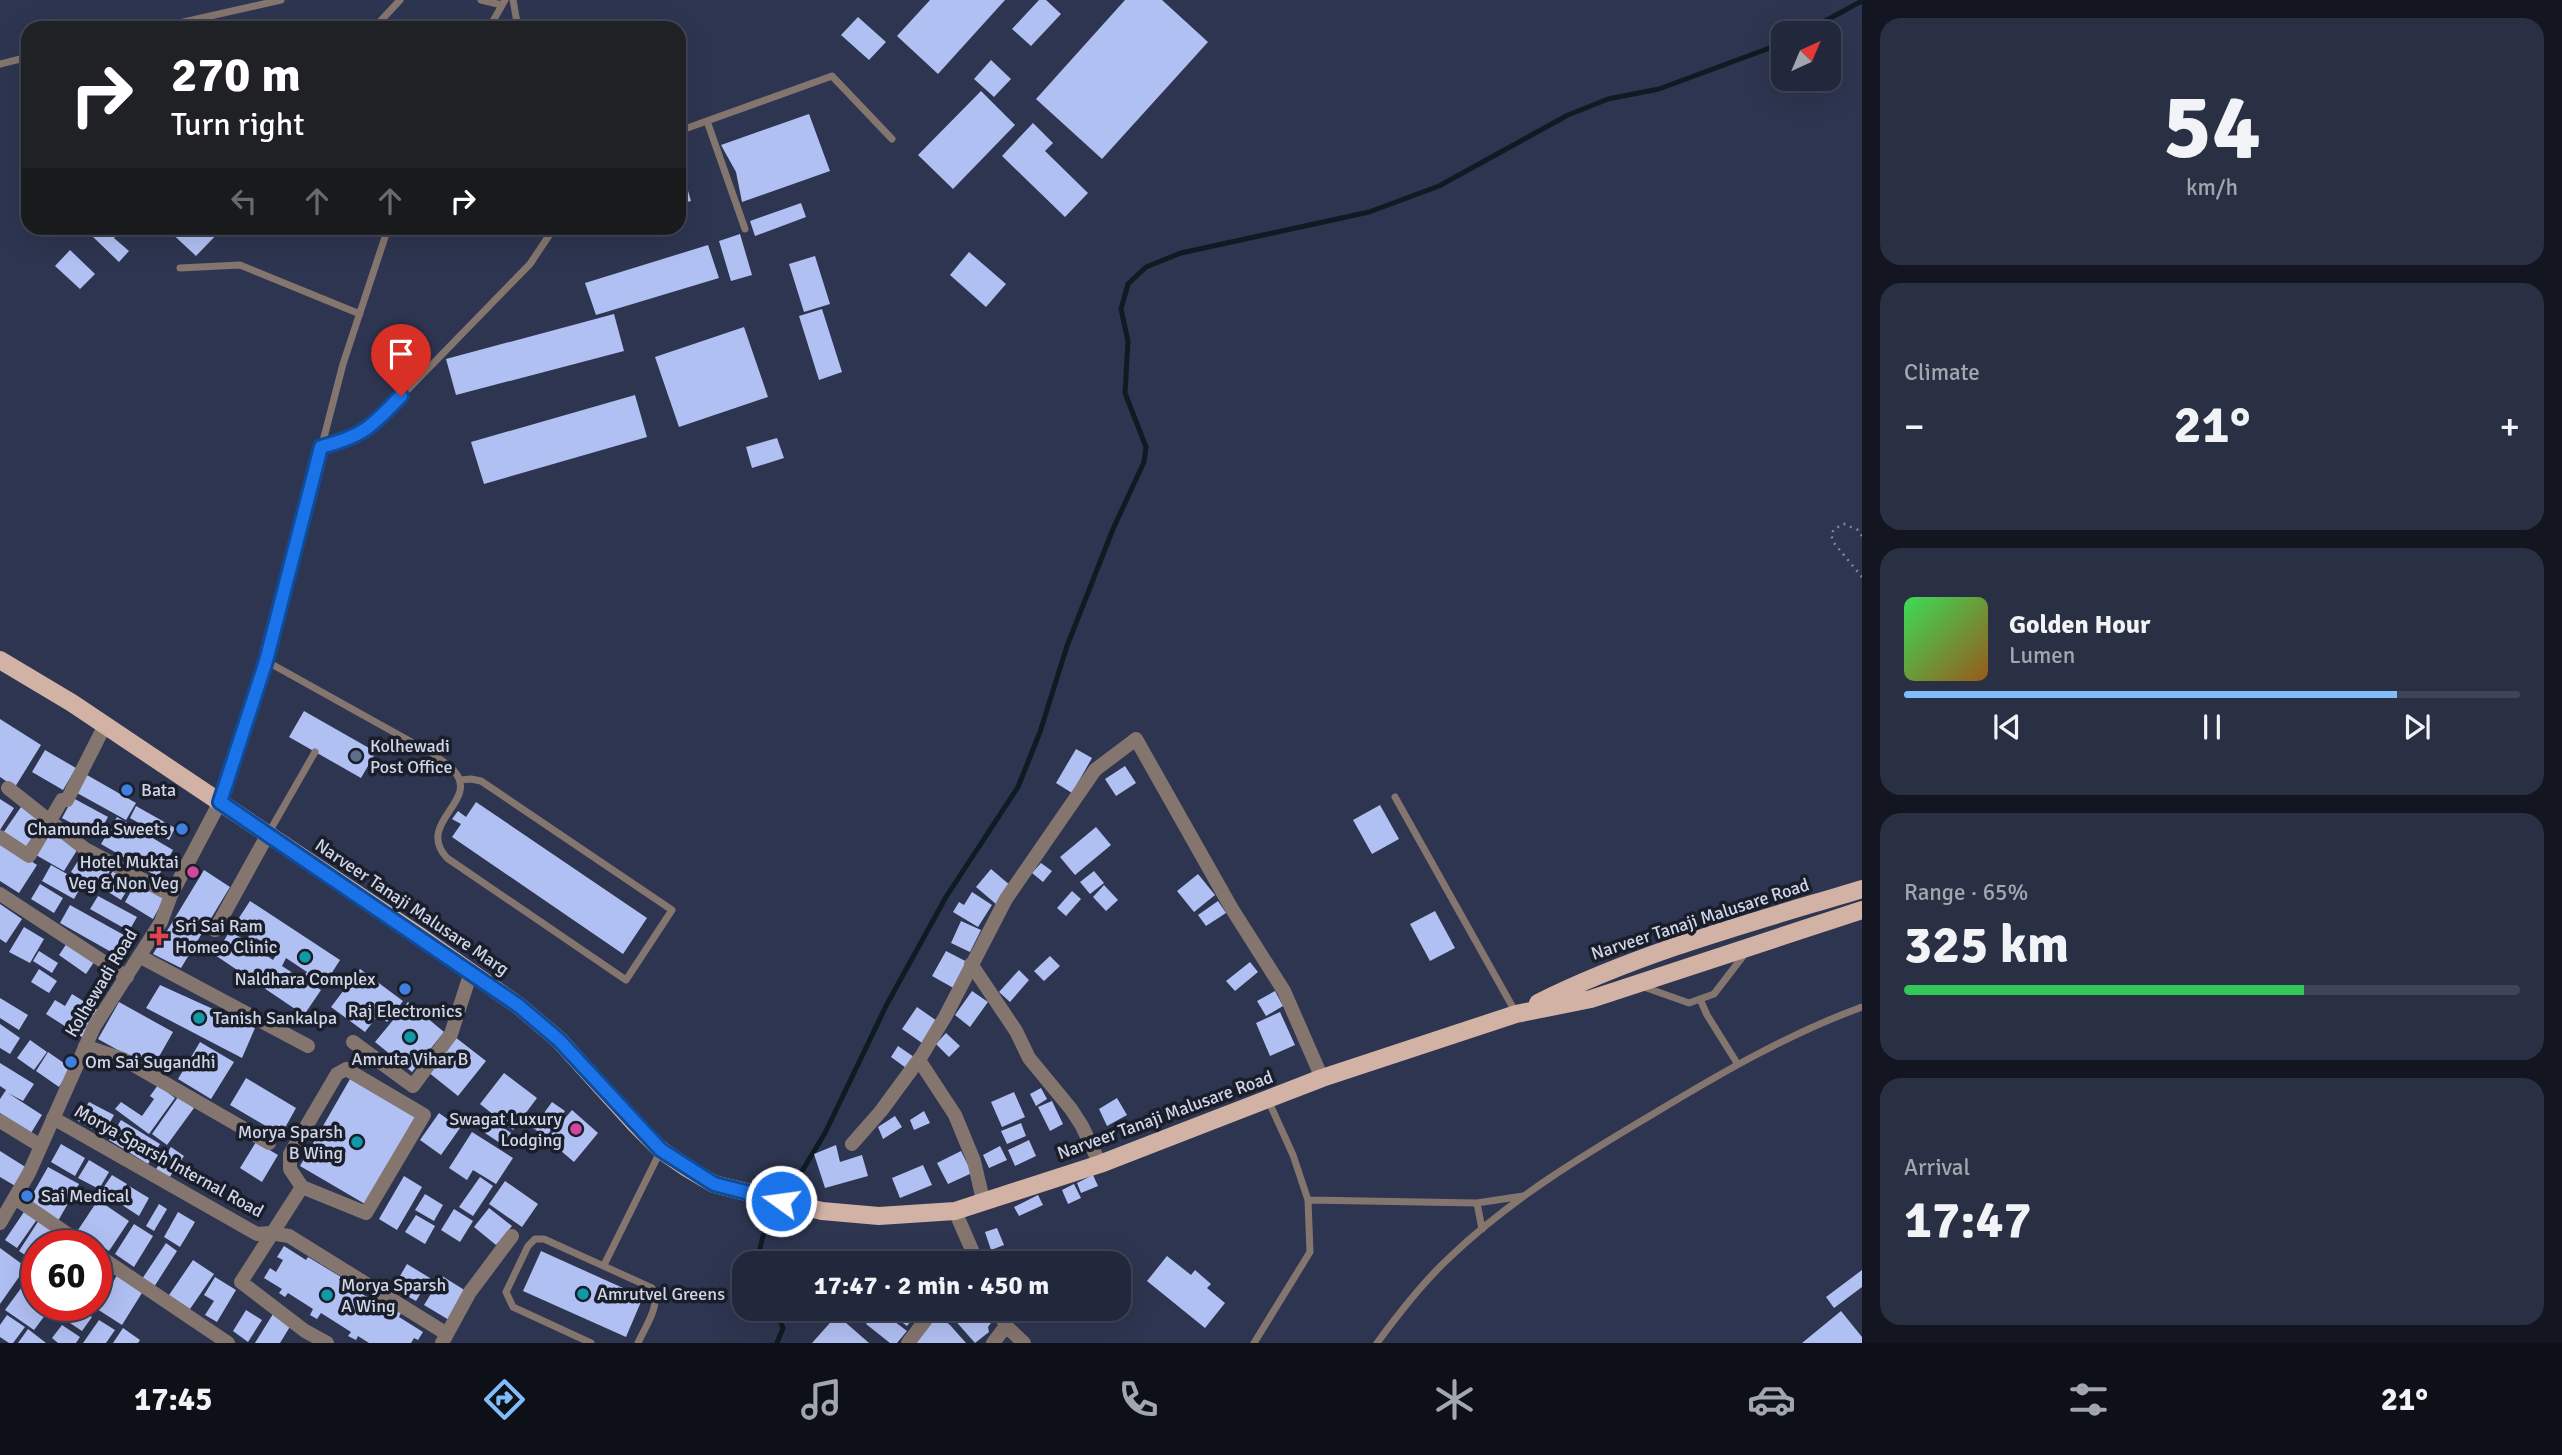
<!DOCTYPE html>
<meta charset="utf-8">
<style>
:root{--surface:#22283c;--page:#2a3043;--text:#f1f3f6;--muted:#a2a6af;--line:#3f4456;--accent:#81bdfa}
body{margin:0;font-family:Signika,sans-serif;background:var(--page);color:var(--text);height:100vh;display:flex;flex-direction:column;font-size:26px;white-space:nowrap}
*{box-sizing:border-box;margin:0}
p{font-size:23px;color:var(--muted)}
.icon{flex:none;width:38px;height:38px;fill:none;stroke:currentColor;stroke-width:2;stroke-linecap:round;stroke-linejoin:round}
.map{position:relative;flex:1;overflow:hidden}
.drawer{display:flex;flex-direction:column;gap:18px;padding:18px;background:#131621;width:700px}
.drawer>*{flex:none}
.guide{position:absolute;left:21px;top:21px;width:665px;height:214px;border-radius:21px;box-shadow:0 7px 28px #0002,0 0 0 2px var(--line);background:#202124;color:#fff;overflow:hidden}
.needle{width:46px;rotate:44deg}
.tools{position:absolute;left:1771px;top:21px;display:grid;gap:14px}
.tools a{display:grid;place-items:center;width:70px;height:70px;border-radius:14px;background:var(--surface);box-shadow:0 7px 28px #0002,0 0 0 2px var(--line);font-size:35px}
.speed{position:absolute;left:21px;top:1230px;display:flex;gap:14px;font-size:35px;font-weight:700;text-align:center}
.speed>*{display:grid;place-content:center;width:91px;height:91px;border-radius:50%;background:var(--surface);box-shadow:0 7px 28px #0002,0 0 0 2px var(--line);line-height:1}
.speed .limit{border:10px solid #d22;background:#fff;color:#111}
.pin{position:absolute;display:grid;place-items:center;width:60px;height:60px;color:#fff;margin:-72px -30px;border-radius:50% 50% 50% 0;rotate:-45deg;box-shadow:0 0 7px #0007}
.pin .icon{rotate:45deg}
.me{position:absolute;width:77px;margin:-38px;rotate:284deg;stroke-linejoin:round;filter:drop-shadow(0 0 5px #0008)}
.turn{display:flex;align-items:center;gap:24px;height:147px;padding:0 35px;font-size:32px}
.turn .icon{width:91px;height:91px;stroke-width:2.5}
.turn b{display:block;font-size:49px;line-height:60px}
.lanes{display:flex;align-items:center;height:66px;padding:0 35px;background:#0003;justify-content:center;gap:35px;direction:ltr}
.lanes .off{opacity:.35}
.big{font-size:52px;font-weight:700;line-height:1.1}
.drawer .widget{flex:1;display:flex;flex-direction:column;justify-content:center;gap:10px;min-width:0;padding:0 24px;border-radius:21px;background:var(--page)}
.drawer .dial{align-items:center;gap:0}
.dial b{font-size:91px;line-height:1}
.song{display:flex;align-items:center;gap:21px}
.cover{width:84px;height:84px;border-radius:10px;background:linear-gradient(135deg,hsl(130 70% 55%),hsl(30 70% 35%))}
.played{height:7px;border-radius:4px;background:linear-gradient(90deg,var(--accent) 80%,var(--line) 80%)}
.keys{display:flex;justify-content:space-around;direction:ltr}
.heat{display:flex;justify-content:space-between;align-items:center;font-size:38px;direction:ltr}
.charge{height:10px;border-radius:5px;background:linear-gradient(90deg,#34c759 65%,var(--line) 0)}
.trip{position:absolute;left:732px;top:1251px;width:399px;height:70px;border-radius:21px;background:var(--surface);box-shadow:0 7px 28px #0002,0 0 0 2px var(--line);font-weight:700;line-height:70px;text-align:center}
.dock{display:flex;height:112px;justify-content:space-around;align-items:center;background:#0e1018;color:var(--muted)}
.dock .icon{width:49px;height:49px}
.dock .current{color:var(--accent)}
.dock b{font-size:32px;color:var(--text)}
main{display:flex;flex:1;min-height:0}
.map>svg:first-child{display:block}
</style>
<main>
<div class="map">
<svg width="1862" height="1343" viewBox="0 0 1862 1343">
<rect width="100%" height="100%" fill="#2e3550"/>
<g fill="none" stroke-linecap="round" stroke-linejoin="round">
<path stroke="#0c1c22" stroke-width="5" d="M1803,33L1862,1
M756,1264L763,1236L825,1133L887,1004L946,897L1018,787L1040,732L1067,646L1113,529L1144,462L1146,447L1125,393L1128,341L1121,309L1128,284L1146,267L1181,253L1369,212L1439,186L1568,115L1608,99L1659,89L1783,43
M775,1309L783,1328L777,1343"/>
</g>
<path fill="#b1c0f3" fill-rule="evenodd" d="M930,0H1005L938,74L897,36Z
M1039,0H1046L1061,14L1031,46L1012,29Z
M1125,0H1162L1208,42L1102,159L1036,99Z
M858,17L886,42L869,60L841,35Z
M991,60L1011,79L994,97L974,79Z
M981,91L1015,125L953,189L918,155Z
M809,114L830,171L742,202L736,172L721,145Z
M1033,123L1053,143L1045,151L1088,193L1065,217L1002,156Z
M679,160L691,201L679,204Z
M801,203L806,217L755,236L750,221Z
M96,228H124L114,238L129,251L119,262L90,234Z
M166,228H223L196,256Z
M740,234L752,275L731,281L719,241Z
M708,245L719,278L596,315L585,283Z
M70,250L95,274L80,289L55,266Z
M969,252L1006,284L986,307L950,275Z
M815,256L830,304L804,312L789,264Z
M822,309L842,372L819,380L799,316Z
M614,314L624,351L456,395L446,359Z
M744,327L768,397L679,427L655,357Z
M635,395L647,437L484,484L471,442Z
M777,438L784,458L752,468L746,447Z
M304,711L376,752L361,778L289,737Z
M0,719L41,745L15,787L0,777Z
M1076,749L1092,758L1072,793L1056,783Z
M45,750L76,768L63,790L32,772Z
M1125,766L1136,783L1116,796L1105,779Z
M87,775L136,803L126,820L77,793Z
M73,798L108,817L97,837L62,818Z
M0,799L14,808L0,830Z
M476,802L647,918L623,954L452,837L461,824L452,819L458,811L466,817Z
M1380,805L1399,839L1372,854L1353,820Z
M136,806L175,828L169,840L130,818Z
M21,807L43,822L25,848L3,833Z
M117,817L173,850L158,877L101,844Z
M1096,827L1111,845L1075,875L1060,857Z
M51,830L79,847L64,871L36,855Z
M0,841L37,865L19,893L0,881Z
M83,853L110,871L99,889L71,872Z
M1041,863L1052,871L1043,882L1032,873Z
M51,865L83,883L74,899L42,881Z
M991,869L1011,886L996,904L976,887Z
M204,870L230,887L181,968L153,954Z
M113,871L132,882L121,900L102,888Z
M1094,871L1104,883L1090,894L1080,882Z
M1198,874L1215,895L1194,912L1177,891Z
M138,879L166,895L153,919L125,902Z
M40,884L63,898L54,913L31,899Z
M1104,885L1118,900L1106,911L1093,897Z
M1072,891L1081,899L1066,916L1057,908Z
M972,892L992,905L978,927L953,912L959,902L964,905Z
M98,896L137,917L129,931L90,909Z
M250,901L340,960L326,982L318,977L313,985L321,990L304,1015L215,955L230,931L246,941L250,934L235,924ZM256,938L278,952L273,960L251,945ZM286,958L307,972L302,979L282,966Z
M1218,901L1226,913L1206,926L1198,915Z
M0,904L22,919L6,943L0,939Z
M70,905L131,939L120,957L60,923Z
M1435,911L1455,948L1430,961L1410,924Z
M961,921L981,930L970,952L951,943Z
M24,927L44,939L30,963L9,952Z
M67,943L94,962L86,974L59,955Z
M39,951L58,963L52,973L33,961Z
M946,951L971,964L957,990L932,976Z
M1050,956L1060,966L1044,981L1034,971Z
M1250,962L1258,972L1235,991L1226,981Z
M39,969L57,981L49,993L31,982Z
M360,969L403,1001L387,1022L378,1015L365,1032L331,1007Z
M1019,970L1029,980L1010,1002L999,992Z
M160,985L255,1028L242,1058L146,1008Z
M972,991L988,1002L970,1027L955,1015Z
M1275,991L1283,1006L1266,1016L1257,1001Z
M72,994L101,1012L85,1039L46,1014L55,1000L65,1006Z
M0,998L28,1015L19,1030L0,1018Z
M119,1002L173,1032L152,1069L98,1039Z
M408,1002L444,1032L412,1072L375,1042Z
M917,1007L937,1021L922,1043L902,1029Z
M1280,1012L1295,1045L1270,1056L1256,1023Z
M0,1024L20,1038L10,1054L0,1048Z
M946,1033L960,1046L949,1057L936,1044Z
M455,1037L486,1061L458,1096L428,1072Z
M30,1040L47,1052L34,1070L17,1058Z
M200,1042L234,1062L211,1099L178,1079Z
M898,1046L914,1057L906,1068L891,1057Z
M48,1052L71,1068L59,1087L36,1071Z
M0,1063L34,1084L23,1101L8,1093L42,1115L31,1133L0,1113V1099L6,1090L0,1086Z
M504,1073L537,1098L513,1130L480,1104Z
M246,1078L296,1108L281,1135L230,1105Z
M350,1079L415,1117L365,1204L300,1166Z
M158,1085L175,1098L149,1134L115,1109L121,1102L142,1116L154,1099L150,1096Z
M1041,1088L1047,1099L1036,1106L1030,1094Z
M1014,1092L1025,1117L1002,1127L991,1102Z
M178,1097L194,1108L167,1145L152,1134Z
M1117,1098L1127,1115L1107,1126L1099,1109Z
M1052,1101L1063,1124L1050,1131L1038,1107Z
M89,1102L114,1115L103,1135L78,1121Z
M552,1102L565,1111L546,1137L533,1128Z
M572,1110L598,1133L574,1162L547,1139Z
M924,1111L930,1123L914,1130L910,1120Z
M439,1113L460,1128L441,1155L420,1140Z
M895,1116L902,1127L883,1139L878,1127Z
M121,1120L160,1144L148,1164L109,1140Z
M493,1121L511,1133L503,1145L485,1133Z
M1021,1123L1026,1136L1007,1144L1001,1131Z
M472,1132L513,1158L496,1184L473,1170L467,1180L449,1168Z
M1029,1140L1036,1156L1015,1166L1008,1150Z
M256,1142L278,1155L262,1182L240,1168Z
M61,1144L85,1158L75,1176L51,1162Z
M836,1145L840,1162L862,1155L868,1176L825,1188L814,1154Z
M1000,1146L1007,1160L989,1168L983,1155Z
M171,1147L184,1156L167,1181L154,1172Z
M0,1151L27,1168L17,1187L0,1177Z
M961,1151L972,1173L948,1184L937,1163Z
M89,1160L109,1172L99,1189L78,1178Z
M923,1165L932,1185L900,1198L892,1178Z
M48,1167L79,1184L58,1221L27,1204Z
M112,1175L127,1184L116,1201L101,1191Z
M1093,1175L1098,1186L1081,1193L1077,1183Z
M404,1176L422,1187L397,1230L379,1219Z
M480,1177L493,1186L473,1216L459,1207Z
M505,1181L538,1204L522,1227L489,1204Z
M1074,1184L1081,1198L1068,1204L1062,1190Z
M129,1186L149,1198L139,1216L119,1203Z
M425,1194L443,1205L434,1221L415,1210Z
M1038,1195L1043,1205L1019,1216L1014,1207Z
M98,1200L129,1221L109,1251L78,1230Z
M159,1204L167,1209L154,1231L146,1226Z
M489,1208L512,1226L496,1245L474,1227Z
M26,1209L38,1218L17,1248L5,1240Z
M454,1209L473,1221L460,1242L441,1230Z
M178,1212L195,1222L180,1247L164,1237Z
M416,1215L435,1226L425,1244L405,1232Z
M41,1217L74,1239L70,1246H37V1263L19,1251Z
M134,1224L153,1236L134,1267L115,1254Z
M997,1228L1004,1245L991,1250L985,1232Z
M166,1243L177,1251L154,1287L142,1279Z
M284,1246L306,1260L308,1257L341,1277L339,1280L372,1300L375,1296L401,1313L399,1317L423,1332L418,1340L414,1338L411,1343H369L358,1336L356,1340L348,1336L351,1332L321,1313L317,1319L310,1315L313,1309L288,1293L285,1297L279,1293L282,1289L264,1278L270,1268L276,1272L283,1260L277,1257Z
M0,1248L26,1267L0,1304Z
M541,1251L643,1297L626,1337L523,1291Z
M1167,1256L1191,1275L1195,1270L1211,1284L1207,1288L1225,1303L1205,1328L1147,1281Z
M96,1259L110,1268L96,1290Z
M193,1260L214,1274L190,1309L169,1295Z
M407,1264L430,1278L416,1301L393,1288Z
M1862,1270V1287L1834,1308L1826,1297Z
M33,1272L37,1275V1306H52L34,1330L5,1310Z
M119,1272L145,1288L122,1325L97,1309Z
M442,1276L466,1291L449,1320L424,1305Z
M215,1277L236,1290L217,1322L205,1315L214,1301L204,1295Z
M73,1306L92,1317L82,1331L64,1319Z
M843,1309H867L855,1323L841,1310Z
M878,1309L907,1331L897,1343H890L866,1324Z
M892,1309H920L907,1326L889,1313Z
M945,1309H961V1318L982,1321L986,1317L991,1323L988,1327L989,1332L975,1343Z
M246,1310L262,1320L248,1342L233,1331Z
M1841,1311L1862,1337V1343H1802Z
M273,1314L291,1325L280,1343H255Z
M936,1314L950,1325L966,1343H913Z
M7,1315L25,1327L13,1343H9L0,1337V1325Z
M837,1315L869,1343H812Z
M99,1320L115,1330L106,1343H83Z
M62,1325L80,1337L76,1343H58L52,1338Z
M123,1328L140,1340L138,1343H113Z
M28,1329L46,1343H18Z"/>
<g fill="none" stroke-linecap="round" stroke-linejoin="round">
<path stroke="#7f869c" stroke-width="2.5" stroke-dasharray="2 5" stroke-linecap="butt" d="M1862,536L1858,530L1844,524L1834,529L1831,535L1834,543L1862,577"/>
<path stroke="#85756f" stroke-width="7" d="M481,0L502,5
M513,0L518,28
M157,28L281,0
M374,28L400,0
M489,28L505,0
M0,64L28,57
M707,121L745,229
M679,131L832,76L892,139
M180,268L240,265L360,314
M321,447C348,440 362,435 383,415L530,264L554,228
M266,661L433,754C440,760 450,765 455,772C479,802 415,823 447,858L626,980L672,910L481,781L471,779L460,780
M1395,797L1516,1013
M220,801L266,661L343,364L388,228
M268,834L315,752
M1641,986L1689,1003L1714,994L1747,951
M1700,999L1707,1015L1737,1063
M1308,1200L1477,1203L1523,1196
M1477,1203L1482,1229
M604,1265L661,1150
M591,1343L513,1307L506,1292L528,1246L535,1239H544L652,1288C662,1304 645,1327 638,1343
M1254,1343L1310,1252L1308,1200L1293,1155L1268,1100
M1377,1343C1399,1313 1422,1283 1449,1258C1509,1200 1582,1156 1653,1114C1721,1073 1788,1034 1862,1007"/>
<path stroke="#85756f" stroke-width="14" d="M8,788L85,849L171,895
M0,837L29,856L62,800H67L105,725
M0,894L127,977
M215,930L268,834
M139,956L308,1046
M971,964L1016,1031L1029,1058L1071,1109L1082,1126L1100,1164
M353,1042L413,1086L451,1034L471,972
M85,1046L123,1059L269,1143
M53,1118L257,1234L270,1233L289,1236L447,1334L442,1343
M0,1121L41,1146
M852,1144L881,1111L920,1058
M302,1187L366,1213L424,1115L346,1069L337,1074L290,1154V1169L302,1187L241,1282L305,1331L327,1343
M15,1198L85,1246
M983,1200L974,1161L955,1115L919,1060L945,1017L1006,899L1095,770L1136,739L1232,909L1284,991L1322,1078
M955,1211L978,1264
M0,1223L29,1173L94,1027L161,922L171,895L220,802
M96,1254L228,1343
M998,1309L1006,1326L1024,1343
M447,1334L470,1292L512,1236
M908,1343L934,1309
M993,1343L1006,1326"/>
<path stroke="#d2b2a5" stroke-width="18" d="M0,660L72,703L421,937L519,1006L559,1040L636,1125L661,1150L687,1168L714,1184L822,1211L879,1216L955,1211L1100,1164L1322,1078L1516,1014L1591,999L1862,910
M1538,1003C1640,952 1753,922 1862,889"/>
</g>
<g fill="none" stroke-linecap="round" stroke-linejoin="round">
<defs>
<path id="route" d="M401,396C371,427 364,436 321,447L266,661L220,802L519,1006L559,1040L661,1150L714,1184L781,1201"/>
</defs>
<use href="#route" stroke="#114b97" stroke-width="18"/>
<use href="#route" stroke="#1a73e8" stroke-width="12"/>
</g>
<circle fill="#5c6f8a" stroke="#1a1e2a" stroke-width="2.5" cx="356" cy="756" r="7"/>
<g fill="#3f7fe0" stroke="#1a1e2a" stroke-width="2.5">
<circle cx="127" cy="790" r="7"/>
<circle cx="182" cy="829" r="7"/>
<circle cx="405" cy="989" r="7"/>
<circle cx="71" cy="1062" r="7"/>
<circle cx="27" cy="1196" r="7"/>
</g>
<g fill="#d1479c" stroke="#1a1e2a" stroke-width="2.5">
<circle cx="193" cy="872" r="7"/>
<circle cx="576" cy="1129" r="7"/>
</g>
<path fill="#e0444e" stroke="#1a1e2a" stroke-width="2.5" d="M155.5 925.5h7v7h7v7h-7v7h-7v-7h-7v-7h7z"/>
<g fill="#0f9aa8" stroke="#1a1e2a" stroke-width="2.5">
<circle cx="305" cy="957" r="7"/>
<circle cx="199" cy="1018" r="7"/>
<circle cx="410" cy="1037" r="7"/>
<circle cx="357" cy="1142" r="7"/>
<circle cx="583" cy="1294" r="7"/>
<circle cx="327" cy="1295" r="7"/>
</g>
<g text-anchor="middle" stroke-width="7" stroke-linejoin="round" paint-order="stroke">
<g font-size="18" fill="#d0d6e7" stroke="#1a1e2a" text-anchor="start">
<text x="370" y="752">Kolhewadi<tspan x="370" dy="21">Post Office</tspan></text>
<text x="141" y="796">Bata</text>
<text x="168" y="835" text-anchor="end">Chamunda Sweets</text>
<text x="179" y="868" text-anchor="end">Hotel Muktai<tspan x="179" dy="21">Veg &amp; Non Veg</tspan></text>
<text x="175" y="932">Sri Sai Ram<tspan x="175" dy="21">Homeo Clinic</tspan></text>
<text x="305" y="985" text-anchor="middle">Naldhara Complex</text>
<text x="405" y="1017" text-anchor="middle">Raj Electronics</text>
<text x="213" y="1024">Tanish Sankalpa</text>
<text x="410" y="1065" text-anchor="middle">Amruta Vihar B</text>
<text x="85" y="1068">Om Sai Sugandhi</text>
<text x="562" y="1125" text-anchor="end">Swagat Luxury<tspan x="562" dy="21">Lodging</tspan></text>
<text x="343" y="1138" text-anchor="end">Morya Sparsh<tspan x="343" dy="21">B Wing</tspan></text>
<text x="41" y="1202">Sai Medical</text>
<text x="341" y="1291">Morya Sparsh<tspan x="341" dy="21">A Wing</tspan></text>
<text x="597" y="1300">Amrutvel Greens</text>
</g>
<g font-size="18" fill="#d0d6e7" stroke="#1a1e2a">
<text transform="translate(412 907) rotate(34)" y="6">Narveer Tanaji Malusare Marg</text>
<text transform="translate(1700 919) rotate(-18)" y="6">Narveer Tanaji Malusare Road</text>
<text transform="translate(101 983) rotate(-59)" y="6">Kolhewadi Road</text>
<text transform="translate(1165 1115) rotate(-20)" y="6">Narveer Tanaji Malusare Road</text>
<text transform="translate(169 1161) rotate(29)" y="6">Morya Sparsh Internal Road</text>
</g>
</g>
</svg>
<div class="tools">
<a><svg class="needle" viewBox="-14 -14 28 28"><path d="M0-13l5 13h-10z" fill="#e53935"/><path d="M0 13l5-13h-10z" fill="#a2a6af"/></svg></a>
</div>
<div class="speed"><div class="limit">60</div></div>
<div class="pin" style="left:401px;top:396px;background:#d93025"><svg class="icon" aria-label="arrive" viewBox="0 0 24 24"><path d="M6 21V4h12l-3 4 3 4H6"/></svg></div>
<svg class="me" style="left:781px;top:1201px" viewBox="-20 -20 40 40"><circle r="17" fill="#1a73e8" stroke="#fff" stroke-width="3"/><path d="M0-11L8 9 0 5-8 9z" fill="#fff"/></svg>
<div class="trip">17:47 · 2 min · 450 m</div>
<div class="guide">
<div class="turn"><svg class="icon" aria-label="right" viewBox="0 0 24 24"><path d="M7 20v-9h11M14 6l5 5-5 5"/></svg><div><b>270 m</b>Turn right</div></div>
<div class="lanes"><svg class="icon off" aria-label="left" viewBox="0 0 24 24"><path d="M17 20v-9H6M10 6l-5 5 5 5"/></svg><svg class="icon off" aria-label="ahead" viewBox="0 0 24 24"><path d="M12 20V5M6 11l6-6 6 6"/></svg><svg class="icon off" aria-label="ahead" viewBox="0 0 24 24"><path d="M12 20V5M6 11l6-6 6 6"/></svg><svg class="icon" aria-label="right" viewBox="0 0 24 24"><path d="M7 20v-9h11M14 6l5 5-5 5"/></svg></div>
</div>
</div>
<section class="drawer">
<div class="widget dial"><b>54</b><p>km/h</p></div>
<div class="widget"><p>Climate</p>
<div class="heat"><a>−</a><b class="big">21°</b><a>+</a></div>
</div>
<div class="widget">
<div class="song"><i class="cover"></i><div><b>Golden Hour</b><p>Lumen</p></div></div>
<div class="played"></div>
<div class="keys"><svg class="icon" aria-label="previous" viewBox="0 0 24 24"><path d="M18 5L8 12l10 7zM5 5v14"/></svg><svg class="icon" aria-label="pause" viewBox="0 0 24 24"><path d="M8 5v14M16 5v14"/></svg><svg class="icon" aria-label="next" viewBox="0 0 24 24"><path d="M6 5l10 7-10 7zM19 5v14"/></svg></div>
</div>
<div class="widget"><p>Range · 65%</p><b class="big">325 km</b><div class="charge"></div></div>
<div class="widget"><p>Arrival</p><b class="big">17:47</b></div>
</section>
</main>
<nav class="dock">
<b>17:45</b>
<svg class="icon current" aria-label="directions" viewBox="0 0 24 24"><path d="M12 3l9 9-9 9-9-9zM9 14v-3h6M13 9l2 2-2 2"/></svg>
<svg class="icon" aria-label="music" viewBox="0 0 24 24"><path d="M9 18V5l10-2v13"/><circle cx="6" cy="18" r="3"/><circle cx="16" cy="16" r="3"/></svg>
<svg class="icon" aria-label="phone" viewBox="0 0 24 24"><path d="M5 4h4l2 5-3 2q2 4 5 5l2-3 5 2v4C11 20 4 13 5 4z"/></svg>
<svg class="icon" aria-label="climate" viewBox="0 0 24 24"><path d="M12 3v18M4 7l16 10M4 17L20 7"/></svg>
<svg class="icon" aria-label="car" viewBox="0 0 24 24"><path d="M5 17H2v-5l4-1 3-4h7l3 4 3 1v5h-3M9 17h6M6 11h13"/><circle cx="7" cy="17" r="2"/><circle cx="17" cy="17" r="2"/></svg>
<svg class="icon" aria-label="filters" viewBox="0 0 24 24"><path d="M4 7h16M4 17h16"/><circle cx="9" cy="7" r="2"/><circle cx="15" cy="17" r="2"/></svg>
<b>21°</b>
</nav>
